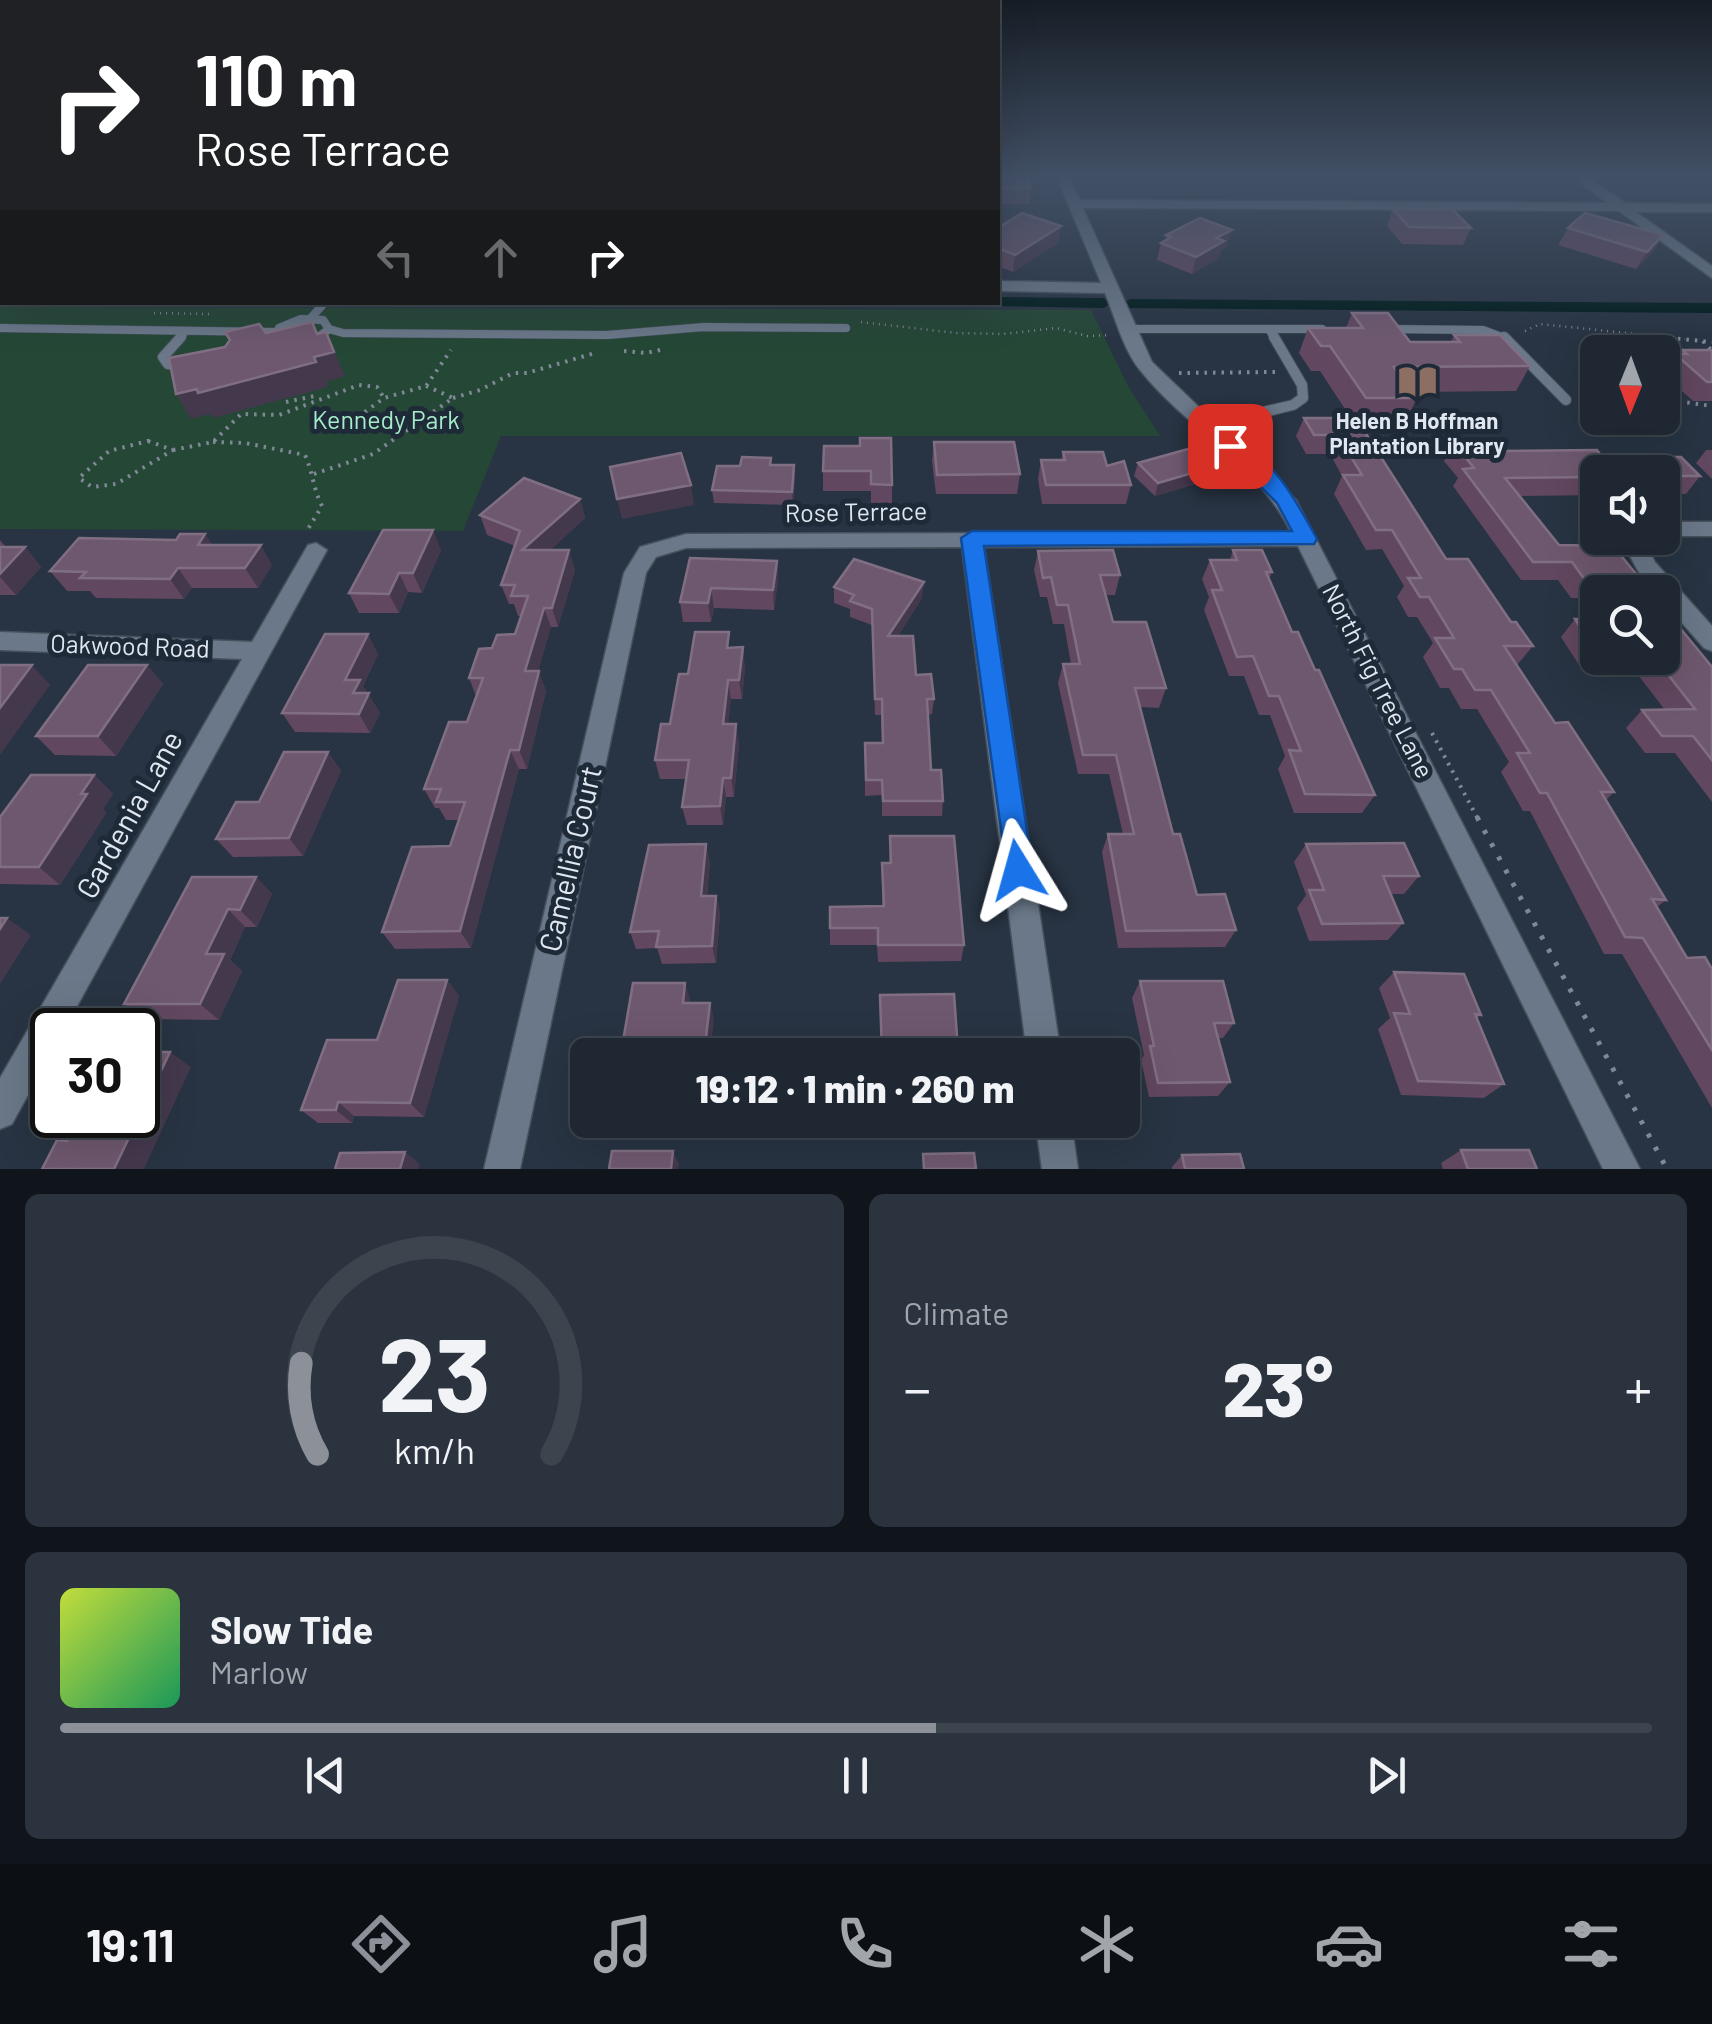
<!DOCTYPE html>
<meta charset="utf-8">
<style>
:root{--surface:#1e2732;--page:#2b333e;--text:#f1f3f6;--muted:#a1a5ac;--line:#3c444d;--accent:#8c9099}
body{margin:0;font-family:Barlow,sans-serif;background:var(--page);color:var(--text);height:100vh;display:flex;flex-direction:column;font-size:38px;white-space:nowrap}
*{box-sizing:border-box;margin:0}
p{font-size:32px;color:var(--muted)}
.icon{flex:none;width:55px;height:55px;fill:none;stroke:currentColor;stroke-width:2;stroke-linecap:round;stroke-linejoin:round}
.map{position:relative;height:1169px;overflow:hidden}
.drawer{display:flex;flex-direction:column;gap:25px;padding:25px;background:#10151c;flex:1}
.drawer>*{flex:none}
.top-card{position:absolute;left:0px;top:0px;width:1000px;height:305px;box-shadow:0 10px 40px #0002,0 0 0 2px var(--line);background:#202124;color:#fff;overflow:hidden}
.needle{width:65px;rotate:181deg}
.controls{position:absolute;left:1580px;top:335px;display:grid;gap:20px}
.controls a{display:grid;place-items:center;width:100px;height:100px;border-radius:15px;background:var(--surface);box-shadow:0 10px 40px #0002,0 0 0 2px var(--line);font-size:50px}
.speed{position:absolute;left:30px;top:1008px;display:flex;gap:20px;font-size:50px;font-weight:700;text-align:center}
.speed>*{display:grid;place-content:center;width:130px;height:130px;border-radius:50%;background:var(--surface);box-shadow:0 10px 40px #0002,0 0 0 2px var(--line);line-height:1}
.speed .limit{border:5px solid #111;border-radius:15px;background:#fff;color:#111}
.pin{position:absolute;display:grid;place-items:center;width:85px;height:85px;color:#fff;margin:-42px;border-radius:20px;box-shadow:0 5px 15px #0006}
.me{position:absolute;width:110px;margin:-55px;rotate:352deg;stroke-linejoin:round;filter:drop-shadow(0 0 8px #0008)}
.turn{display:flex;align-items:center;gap:35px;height:210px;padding:0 30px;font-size:45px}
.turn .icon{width:130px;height:130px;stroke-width:2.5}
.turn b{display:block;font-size:70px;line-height:85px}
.lanes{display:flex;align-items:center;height:95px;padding:0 30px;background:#0003;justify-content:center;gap:50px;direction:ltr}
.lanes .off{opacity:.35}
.big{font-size:75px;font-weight:800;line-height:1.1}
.drawer .card{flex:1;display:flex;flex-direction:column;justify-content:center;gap:15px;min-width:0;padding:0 35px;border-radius:15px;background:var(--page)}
.drawer .dial{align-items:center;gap:0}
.dial svg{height:260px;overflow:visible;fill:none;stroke:var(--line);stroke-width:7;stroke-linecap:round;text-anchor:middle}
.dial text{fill:var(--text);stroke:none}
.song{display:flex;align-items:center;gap:30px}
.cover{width:120px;height:120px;border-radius:15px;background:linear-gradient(135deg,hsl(70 70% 55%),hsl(150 70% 35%))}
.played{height:10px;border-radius:5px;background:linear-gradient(90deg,var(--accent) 55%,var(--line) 55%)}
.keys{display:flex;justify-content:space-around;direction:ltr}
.heat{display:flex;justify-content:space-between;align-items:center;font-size:55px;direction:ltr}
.drawer .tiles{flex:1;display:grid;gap:25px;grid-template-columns:1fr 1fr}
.card:last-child{grid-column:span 2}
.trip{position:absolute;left:570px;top:1038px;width:570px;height:100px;border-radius:15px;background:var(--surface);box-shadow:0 10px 40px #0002,0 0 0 2px var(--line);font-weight:800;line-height:100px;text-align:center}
.dock{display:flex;height:160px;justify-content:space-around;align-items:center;background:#0c1014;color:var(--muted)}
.dock .icon{width:70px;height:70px}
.dock .selected{color:var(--accent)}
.dock b{font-size:45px;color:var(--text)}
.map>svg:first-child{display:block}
</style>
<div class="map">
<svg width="1712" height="1169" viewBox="0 0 1712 1169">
<rect width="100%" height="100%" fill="#283443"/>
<path fill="#254736" d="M0,307L1091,310L1128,386L1160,436H501L463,531L0,529Z"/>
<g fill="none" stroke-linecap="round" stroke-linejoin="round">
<path fill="#011d1d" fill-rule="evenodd" d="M0,289H2V299H0Z
M998,297L1103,298L1112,303L1103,308L992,306L990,302H998Z
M1130,299L1712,303V313L1124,308L1121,304Z"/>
<defs>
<path id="lane-far1" d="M311,318L325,302
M0,328L275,332
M329,329L343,333L607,335L704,327L846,328
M1126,329H1322
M1269,329L1275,339
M1386,329L1483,330L1507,339
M179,339L185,332
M274,339L279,328L301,319L323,320L329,329L316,339"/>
<path id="lane" d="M181,337L163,357L168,364L184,366
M275,337L274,340C290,347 304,345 320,337
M1504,337L1566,400
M1205,426L1293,405L1303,398L1302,385L1274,337"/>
<path id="street" d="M1057,177H1069L1080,200L1607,203L1574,177H1588L1625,203L1712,204V212H1636L1712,266V278L1619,211L1083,208L1152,362L1296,500L1640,1169H1603L1298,546L984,547L1061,1055H1027L962,547L686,548L656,557L646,573L520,1169H484L624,573L640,547L686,534L1291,532C1258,464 1186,428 1140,370C1123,349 1115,317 1105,293L998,291V281L1101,283Z
M2,189V198L0,199V190Z
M0,273L2,274V283H0Z
M1662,522H1712V536H1662Z
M1627,538H1650L1646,545L1655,562L1712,626V651L1704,648L1662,600V592H1656L1638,571L1623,543Z
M316,543L327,550L64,1030H52V1051L12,1124L0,1129V1078L242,659L0,650V632L252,642L308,545Z
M1035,1120H1071L1078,1169H1042Z"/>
</defs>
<use href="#lane-far1" stroke="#46515d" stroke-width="9"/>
<use href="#lane" stroke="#46515d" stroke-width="12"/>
<use href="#street" stroke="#46515d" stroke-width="3"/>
<path stroke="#7f8895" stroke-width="2.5" stroke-dasharray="1 5" stroke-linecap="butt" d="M154,313L209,314
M861,322L956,333L1003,334L1056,328L1087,336L1109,335
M1525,331L1540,324L1685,339"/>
<path stroke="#7f8895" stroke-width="4" stroke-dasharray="2.5 6" stroke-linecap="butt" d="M1661,337L1712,342
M1703,341L1712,351
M624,351L646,353L665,349
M1662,370L1665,364H1672
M1179,373L1275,372
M453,398L480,390L513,373H527L595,353
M1662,399L1712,406
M286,402L319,395
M351,422L384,398L426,386L451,350
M148,441L173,450L116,484L92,487L79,478L109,451Z
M213,442L245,443L305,455C313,473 313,488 322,506L308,529
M173,450L213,442L241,414L279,415L359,385L377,387L384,398
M314,474L373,454L453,398L426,386
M1432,733L1478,819"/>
<path stroke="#7f8895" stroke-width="5" stroke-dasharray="4 11" stroke-linecap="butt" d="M1477,817L1667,1169"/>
<use href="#lane-far1" stroke="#6a7889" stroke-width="8"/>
<use href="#lane" stroke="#6a7889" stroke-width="10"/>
<use href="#street" fill="#6a7889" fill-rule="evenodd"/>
</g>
<path fill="#61475f" d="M998,177L1031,188L1029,204H998Z
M1393,209L1471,228L1463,245L1402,244L1387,226Z
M1061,226L1058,243L1013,272L998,266V228Z
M1568,228L1663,235L1653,252L1636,269L1558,245Z
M1166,235L1227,247L1221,250L1219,258L1192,274L1157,260L1161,243L1165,241Z
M1352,313L1410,342H1451L1454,335L1530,366L1516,391L1413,392L1417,398L1405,423H1360L1446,559L1511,622L1533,646L1517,665L1555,723L1614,792L1606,800L1666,900L1657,907L1687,958L1712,969V1108L1622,954H1604L1530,811H1523L1501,772L1509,762L1477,709H1461L1449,688H1440L1423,657L1433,643L1417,617H1408L1397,597L1404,586L1382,549L1366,550L1334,494L1342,476L1330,454H1306L1296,436L1304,418H1351L1320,371H1311L1299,353L1308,328H1346Z
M1682,350H1712V401H1693L1662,373L1675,354H1679Z
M934,442L1020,474L1017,494H936L932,461Z
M1454,443L1499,451L1602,457L1700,476L1686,494H1662V472H1598V495L1519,496L1559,545L1651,592H1598V598H1571L1558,580H1521L1453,486L1458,478L1444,461Z
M860,446L892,485V504H871V491H823V471Z
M1706,450H1712V479L1696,463Z
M1063,452L1107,466L1131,485L1126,504H1042L1038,479L1041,460H1061Z
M1138,463L1213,467L1209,480L1155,496L1134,476Z
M772,465H794L795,478L793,505L714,503L712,490Z
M580,499L585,518L550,550L575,570L558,627H551L538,671L546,691L527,769H519L471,948L395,949L382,932L450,846L459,820H446L439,808H435L424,789L467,722L476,696L469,678L492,648L515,634L521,616H518L514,604H509L501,585L515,546L487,535L480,515Z
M205,534L212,545L272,565L258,588H192L184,599L96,598L90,591H67L50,571Z
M0,540L6,547H25L41,567L16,595H0Z
M441,550L422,593L408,592L399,613H359L349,593Z
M1233,550L1272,572L1269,580L1292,632L1315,670L1375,795L1362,813H1294L1278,769L1285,756L1270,715H1259L1244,676H1229L1204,610L1209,597L1202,579L1210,560H1230Z
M1038,551L1120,575L1115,595H1105L1113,622L1166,688L1159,708L1140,707L1173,834L1197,895L1236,930L1225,947L1118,948L1102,852L1108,834H1123L1109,774H1078L1058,683L1063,664H1071L1064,624H1053L1047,597H1040L1034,570Z
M777,561L778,580L774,610L714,608L711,622H683L680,602Z
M834,587L922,598L898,636L916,675L934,699L932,714L928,715L931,770L943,801L942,816H882V795L865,796V743H882L881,715H875L872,625L850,617V609L834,603Z
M1575,619L1598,620V658H1662L1712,667V802L1675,753H1645L1626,728L1642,710H1665L1632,667L1579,665L1561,637Z
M731,648L745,667L742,699H731L728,724L739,743L734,797H726L723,825H687L682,807L687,779H660L655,760L688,674Z
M378,654L363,686L380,713L370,733L295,732L282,713Z
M147,665L163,684L116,756L55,755L36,736Z
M328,752L341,771L303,856L233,857L216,839L259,802Z
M94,775L113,794L103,809L106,813L60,885L0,884V817Z
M890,836L964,945L961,961L878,962L877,945H830V928L882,906V863H889Z
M1306,844L1419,876L1404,894H1391L1403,923L1388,940L1309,941L1297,908L1306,895L1294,862Z
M710,862L707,896H716L720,913L716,963L662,964L657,948L636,949L630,932Z
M256,877L272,894L257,927H245L230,960L242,971L219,1020L146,1019L124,1004Z
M1394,972L1481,1015L1477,1018L1504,1084L1484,1098L1401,1095L1378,1029L1390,1018L1379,988Z
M447,980L459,996L424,1117L354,1116L352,1123H318L301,1110Z
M1140,981L1234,1023L1223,1038H1218L1230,1082L1218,1096L1149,1097L1141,1060L1144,1055L1132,998Z
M861,1120H972L971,1124L861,1125Z
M1461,1150L1537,1169H1443L1441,1163Z
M1182,1155L1244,1169H1172V1167Z"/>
<path fill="#44384d" d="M1061,226L1058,243L1013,272L1015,255Z
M1232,230L1227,247L1221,250L1219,258L1192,274L1196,257L1216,238Z
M1663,235L1653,252L1636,269L1647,252Z
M326,332L345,376L326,382L328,387L213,418L210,414L191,419L176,394L326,354Z
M794,465L795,478L793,505L792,492Z
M1213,467L1209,480L1155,496L1158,483Z
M691,485L694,505L622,519L617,499Z
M580,499L585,518L529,570L522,550Z
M433,530L441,550L422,593L413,573Z
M205,534L218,554L198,545Z
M261,545L272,565L258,588L245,568Z
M25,547L41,567L16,595L0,577V574Z
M569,550L575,570L558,627L552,608Z
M777,561L778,580L774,610L773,590Z
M178,568L192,588L184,599L170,579Z
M399,573L408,592L399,613L389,594Z
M924,582L922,598L888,652V636Z
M711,588L714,608L711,622L708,603Z
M544,608L551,627L532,691L525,671Z
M368,634L378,654L363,686L380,713L370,733L359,714L345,680Z
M743,647L745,667L742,699L739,680Z
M32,665L50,685L0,755V708Z
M147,665L163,684L116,756L98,736Z
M539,671L546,691L527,769L519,750Z
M728,680L731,699L726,743L723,724Z
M736,724L739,743L734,797L731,778Z
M510,750L519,769L471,948L460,931Z
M328,752L341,771L303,856L289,838Z
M94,775L113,794L103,809L106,813L60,885L39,867L81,794Z
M723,778L726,797L723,825L720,806Z
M706,844L710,862L705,913L701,896Z
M256,877L272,894L257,927L240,910Z
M716,896L720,913L716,963L712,946Z
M228,909L245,927L230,960L242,971L219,1020L200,1004L206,954Z
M7,918L31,935L0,984V929Z
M447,980L459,996L424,1117L410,1103Z
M685,983L690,999L688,1019L683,1003Z
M710,1003L714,1019L710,1055H704Z
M170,1052L191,1067L144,1169H114Z
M338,1102L354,1116L352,1123L336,1110Z
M673,1151L679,1164L678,1169H671Z
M405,1152L420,1164L418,1169H400Z"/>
<path fill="#6e586f" stroke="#806f83" stroke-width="2.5" d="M998,177H1028L1031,188H998Z
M1393,209L1453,210L1471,228L1409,227Z
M1022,213L1061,226L1015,255L998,248V228Z
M1585,213L1663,235L1647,252L1568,228Z
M1200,218L1232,230L1216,238L1224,241L1196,257L1161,243L1171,237L1166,235Z
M1352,313H1388L1410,342H1460L1454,335H1500L1530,366L1394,367L1417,398H1366L1330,346H1321L1308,328H1363Z
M312,322L317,334L326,332L334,352L314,357L316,362L198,393L197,389L176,394L169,358L225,347L230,340L225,332L259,324L266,333Z
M1682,350H1712V382H1707L1675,354H1687Z
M1304,418H1356L1446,559H1468L1511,622H1516L1533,646H1504L1555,723L1568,722L1614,792H1601L1666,900L1652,899L1687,958L1705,957L1712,969V1050L1643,938L1625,937L1547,793H1540L1517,753H1530L1491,690H1475L1462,669H1454L1435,638H1454L1429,597H1420L1408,578H1421L1392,530H1376L1343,475H1362L1338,435H1314Z
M860,438H891L892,485L871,484V471H823L824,446H860Z
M934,442H1014L1020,474L937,475Z
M1454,443H1492L1499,451L1597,450L1602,457H1681L1700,476H1662V472H1598V477L1505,478L1559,545L1613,546L1651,592H1628L1619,581L1585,580L1572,562H1533L1463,469L1474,468Z
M1192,448L1213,467L1158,483L1138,463Z
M1063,452H1103L1107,466L1124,461L1131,485H1046L1041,460H1065Z
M681,453L691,485L617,499L610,467Z
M742,457L771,458L770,465H794L792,492L712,490L717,466H740Z
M524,478L580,499L522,550H569L552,608H544L525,671H539L519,750H510L460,931L382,932L412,847L450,846L465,802H436L441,789H424L449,722H467L483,678H469L479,649L492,648L497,635L515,634L528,596H511L515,585H501L520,531L480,515Z
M383,530H433L413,573H399L389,594L349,593Z
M180,534H205L198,545H261L245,568H178L170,579L80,578L86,572L50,571L79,538L176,540Z
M0,547H25L0,574Z
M1113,550L1120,575H1100L1113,622H1146L1166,688H1135L1173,834H1180L1197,895L1225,894L1236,930L1126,931L1108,834H1134L1116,755H1083L1063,664H1080L1068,605H1057L1051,577L1043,578L1038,551Z
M1233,550H1262L1272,572H1266L1292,632H1298L1315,670H1319L1375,795L1305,794L1289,750L1301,751L1279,696H1269L1253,656L1237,657L1212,590H1222L1210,560H1237Z
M690,558L777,561L773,590L711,588L708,603L680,602Z
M854,559L924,582L888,636H913L916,675L931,674L934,699H927L931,770H941L943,801H883L882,780H866L865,743H883L882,699H875L872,609L850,601L854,595L834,587Z
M1662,606L1712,667V760L1693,736H1662L1642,710L1695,709L1655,658H1662Z
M1575,619L1598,620V647H1593Z
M695,632H729L727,648L743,647L739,680H728L723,724H736L731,778H723L720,806L682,807L689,760H655L661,724H670L679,674H688Z
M325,634H368L345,680H360L353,693H369L359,714L282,713Z
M0,665H32L0,708Z
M88,665H147L98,736H36Z
M284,752H328L289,838L216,839L236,802H259Z
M31,775H94L81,794H87L39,867H0V817Z
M890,836H954L964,945H878V928H830V907L884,906L882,863H891Z
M1404,843L1419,876H1383L1403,923L1322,924L1309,890H1324L1306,844Z
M706,844L701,896H716L712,946L656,947L659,931L630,932L649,845Z
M192,877H256L240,910L228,909L206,954H224L200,1004H124Z
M0,918H7L0,929Z
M1394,972L1464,974L1481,1015L1475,1014L1504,1084L1418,1081L1394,1013L1410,1014Z
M398,980H447L410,1103L338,1102L336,1110H301L327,1040H377Z
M1140,981H1223L1234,1023H1214L1230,1082L1158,1083L1150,1046H1154Z
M633,983H685L683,1003H710L704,1055H607L609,1046L622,1047Z
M954,994L958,1050H970V1055H861V1053L882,1054L880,995Z
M138,1052H170L114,1169H42L57,1140L67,1141L80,1115H138Z
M1461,1150H1529L1537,1169H1468Z
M612,1151H673L671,1169H609Z
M405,1152L400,1169H335L340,1153Z
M974,1153L976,1169H924L923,1154Z
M1240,1154L1244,1169H1185L1182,1155Z"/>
<linearGradient id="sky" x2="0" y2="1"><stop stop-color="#161d25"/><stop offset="0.52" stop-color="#425066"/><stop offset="1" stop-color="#425066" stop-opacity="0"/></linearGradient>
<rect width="1712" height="340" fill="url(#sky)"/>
<path fill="#1a73e8" stroke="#114b97" stroke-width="2.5" d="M1230,440C1271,452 1298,504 1317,539L1314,544L984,546L1033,870L1028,880L1018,884L1008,880L961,538L972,531H1292L1277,503L1220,446Z"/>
<defs>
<symbol id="library-bare" viewBox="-9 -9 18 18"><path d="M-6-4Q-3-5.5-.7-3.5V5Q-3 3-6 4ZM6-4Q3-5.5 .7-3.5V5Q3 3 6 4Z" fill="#8d6e63" stroke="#1e2a38" stroke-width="2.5" paint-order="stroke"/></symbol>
</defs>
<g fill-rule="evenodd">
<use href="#library-bare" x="1390" y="354" width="55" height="55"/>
</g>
<g text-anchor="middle" stroke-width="10" stroke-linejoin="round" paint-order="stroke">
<g font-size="22" font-weight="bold" fill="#e0e7f1" stroke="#1e2a38">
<text x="1417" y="429">Helen B Hoffman<tspan x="1417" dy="25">Plantation Library</tspan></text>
</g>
<g font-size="25" fill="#a5ecc8" stroke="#1e2a38">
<text x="386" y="429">Kennedy Park</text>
</g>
<g font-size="25" fill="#e0e7f1" stroke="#1e2a38">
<text transform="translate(856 512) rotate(-1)" y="9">Rose Terrace</text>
<text transform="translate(130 646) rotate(2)" y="9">Oakwood Road</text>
<text transform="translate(1378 681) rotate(63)" y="9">North Fig Tree Lane</text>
</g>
<g font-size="30" fill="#e0e7f1" stroke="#1e2a38">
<text transform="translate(130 815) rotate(-61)" y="10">Gardenia Lane</text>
<text transform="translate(571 859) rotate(-77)" y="10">Camellia Court</text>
</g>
</g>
</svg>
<div class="controls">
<a><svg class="needle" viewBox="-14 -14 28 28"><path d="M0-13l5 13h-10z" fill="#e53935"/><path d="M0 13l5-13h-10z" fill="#a1a5ac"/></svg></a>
<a><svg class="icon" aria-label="sound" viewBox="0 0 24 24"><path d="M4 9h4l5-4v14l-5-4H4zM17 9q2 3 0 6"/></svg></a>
<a><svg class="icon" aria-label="search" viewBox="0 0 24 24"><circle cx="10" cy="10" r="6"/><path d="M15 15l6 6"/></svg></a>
</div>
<div class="speed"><div class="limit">30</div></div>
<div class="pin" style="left:1230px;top:446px;background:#d93025"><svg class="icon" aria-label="arrive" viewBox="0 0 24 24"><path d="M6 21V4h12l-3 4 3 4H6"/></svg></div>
<svg class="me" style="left:1018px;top:870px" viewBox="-20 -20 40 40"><path d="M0-17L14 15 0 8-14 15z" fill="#1a73e8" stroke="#fff" stroke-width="4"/></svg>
<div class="trip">19:12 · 1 min · 260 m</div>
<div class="top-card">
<div class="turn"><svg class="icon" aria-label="right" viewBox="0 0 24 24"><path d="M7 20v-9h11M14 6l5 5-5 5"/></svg><div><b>110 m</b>Rose Terrace</div></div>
<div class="lanes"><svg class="icon off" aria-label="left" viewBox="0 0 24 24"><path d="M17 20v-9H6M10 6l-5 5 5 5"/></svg><svg class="icon off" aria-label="ahead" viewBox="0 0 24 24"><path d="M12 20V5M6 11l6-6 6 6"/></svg><svg class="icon" aria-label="right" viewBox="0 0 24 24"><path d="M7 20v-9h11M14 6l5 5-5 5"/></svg></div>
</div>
</div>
<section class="drawer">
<div class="tiles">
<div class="card dial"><svg viewBox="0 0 100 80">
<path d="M14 69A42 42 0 1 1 86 69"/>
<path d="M14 69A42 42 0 0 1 9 41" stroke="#8c9099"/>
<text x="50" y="56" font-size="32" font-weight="700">23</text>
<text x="50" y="72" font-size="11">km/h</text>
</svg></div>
<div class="card"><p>Climate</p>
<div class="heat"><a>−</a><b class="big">23°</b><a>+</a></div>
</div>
<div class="card">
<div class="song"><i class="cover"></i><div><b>Slow Tide</b><p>Marlow</p></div></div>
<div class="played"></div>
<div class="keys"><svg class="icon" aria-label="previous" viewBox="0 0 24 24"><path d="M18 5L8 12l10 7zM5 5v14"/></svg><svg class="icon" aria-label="pause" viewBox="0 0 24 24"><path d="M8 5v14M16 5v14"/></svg><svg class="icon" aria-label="next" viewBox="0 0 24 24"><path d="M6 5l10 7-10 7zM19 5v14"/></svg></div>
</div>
</div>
</section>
<nav class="dock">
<b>19:11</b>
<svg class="icon selected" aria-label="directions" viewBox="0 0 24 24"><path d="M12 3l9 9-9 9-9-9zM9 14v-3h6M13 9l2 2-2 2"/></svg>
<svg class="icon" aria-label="music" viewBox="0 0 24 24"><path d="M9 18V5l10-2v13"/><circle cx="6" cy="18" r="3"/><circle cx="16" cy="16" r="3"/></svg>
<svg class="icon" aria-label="phone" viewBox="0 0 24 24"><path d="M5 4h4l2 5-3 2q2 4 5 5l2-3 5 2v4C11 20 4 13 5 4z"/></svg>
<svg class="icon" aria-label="climate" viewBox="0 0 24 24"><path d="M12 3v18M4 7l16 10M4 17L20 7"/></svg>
<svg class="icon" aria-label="car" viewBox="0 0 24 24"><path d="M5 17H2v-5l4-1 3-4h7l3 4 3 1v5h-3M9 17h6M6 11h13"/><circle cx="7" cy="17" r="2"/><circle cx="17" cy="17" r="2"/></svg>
<svg class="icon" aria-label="filters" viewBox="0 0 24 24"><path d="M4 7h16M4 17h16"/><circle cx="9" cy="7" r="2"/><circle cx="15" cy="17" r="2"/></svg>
</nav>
